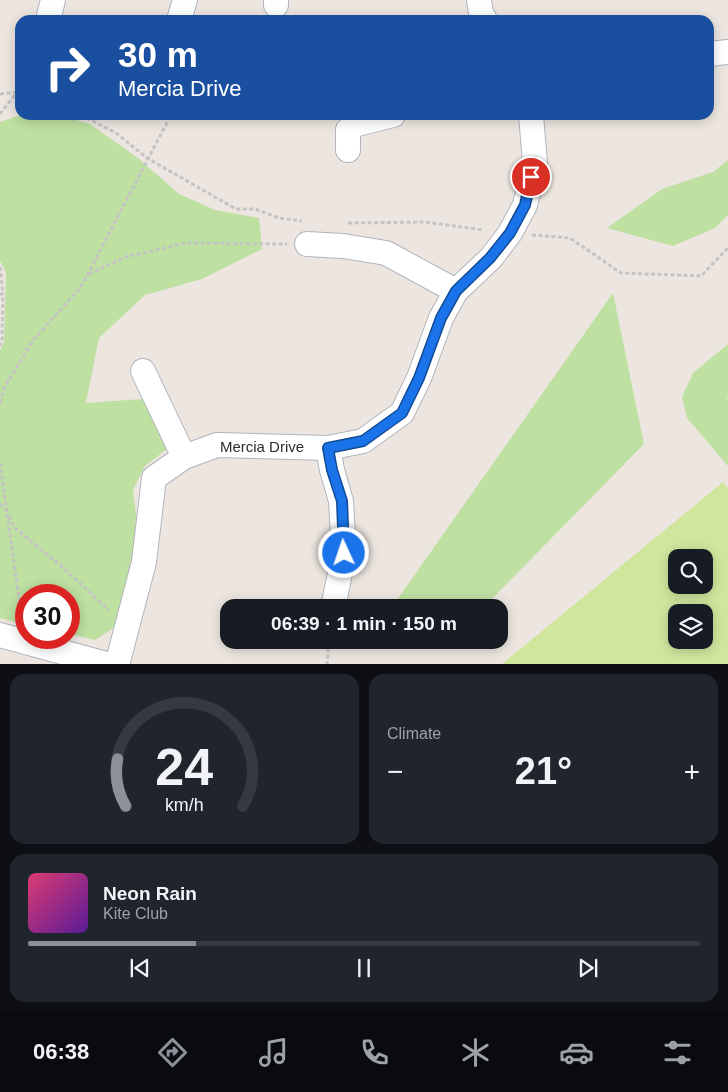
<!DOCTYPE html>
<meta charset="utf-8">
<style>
:root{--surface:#171b24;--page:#20242c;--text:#f1f3f6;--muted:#9ea1a6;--line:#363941;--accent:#8c9099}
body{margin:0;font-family:Helvetica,sans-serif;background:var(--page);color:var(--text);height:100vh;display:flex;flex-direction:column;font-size:19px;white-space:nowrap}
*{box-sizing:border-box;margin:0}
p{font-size:16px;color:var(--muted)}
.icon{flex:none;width:28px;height:28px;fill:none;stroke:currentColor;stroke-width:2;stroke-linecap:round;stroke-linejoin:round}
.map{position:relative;height:664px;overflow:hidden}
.sheet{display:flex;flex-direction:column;gap:10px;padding:10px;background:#0d0f14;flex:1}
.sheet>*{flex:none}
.banner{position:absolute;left:15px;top:15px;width:699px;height:105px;border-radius:15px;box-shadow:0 2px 12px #0003;background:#1a4fa0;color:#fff;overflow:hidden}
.controls{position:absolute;left:668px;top:549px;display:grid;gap:10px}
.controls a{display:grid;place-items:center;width:45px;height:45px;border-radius:10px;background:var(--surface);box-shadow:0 2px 12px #0003;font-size:25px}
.speed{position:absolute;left:15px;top:584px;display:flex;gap:10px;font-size:25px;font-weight:700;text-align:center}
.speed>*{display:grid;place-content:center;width:65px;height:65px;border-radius:50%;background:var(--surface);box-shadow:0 2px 12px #0003;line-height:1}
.speed .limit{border:8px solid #d22;background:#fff;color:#111}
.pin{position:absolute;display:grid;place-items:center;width:42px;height:42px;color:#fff;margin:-21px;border:2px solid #fff;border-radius:50%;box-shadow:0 1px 5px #0007}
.me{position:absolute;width:55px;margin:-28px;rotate:357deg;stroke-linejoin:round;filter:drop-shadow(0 0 4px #0008)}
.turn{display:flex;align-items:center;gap:18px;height:105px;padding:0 20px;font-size:22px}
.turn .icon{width:65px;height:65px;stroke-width:2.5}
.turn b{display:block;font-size:35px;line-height:42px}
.big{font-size:38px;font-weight:700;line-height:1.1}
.sheet .widget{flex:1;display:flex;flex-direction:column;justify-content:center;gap:8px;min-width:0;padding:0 18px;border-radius:15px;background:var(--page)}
.sheet .dial{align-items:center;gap:0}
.dial svg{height:130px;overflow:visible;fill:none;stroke:var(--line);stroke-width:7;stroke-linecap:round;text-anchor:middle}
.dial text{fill:var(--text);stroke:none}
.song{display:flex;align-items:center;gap:15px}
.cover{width:60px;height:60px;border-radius:8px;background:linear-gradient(135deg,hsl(340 70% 55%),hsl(270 70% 35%))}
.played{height:5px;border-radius:2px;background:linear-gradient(90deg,var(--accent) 25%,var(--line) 25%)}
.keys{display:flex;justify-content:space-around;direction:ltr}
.heat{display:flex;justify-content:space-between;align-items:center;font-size:28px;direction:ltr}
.sheet .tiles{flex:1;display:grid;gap:10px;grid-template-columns:1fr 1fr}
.widget:last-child{grid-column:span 2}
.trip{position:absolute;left:220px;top:599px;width:288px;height:50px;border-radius:15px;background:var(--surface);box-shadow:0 2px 12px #0003;font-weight:700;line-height:50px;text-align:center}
.dock{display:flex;height:80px;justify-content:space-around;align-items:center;background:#090b0e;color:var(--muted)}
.dock .icon{width:35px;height:35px}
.dock .current{color:var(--accent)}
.dock b{font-size:22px;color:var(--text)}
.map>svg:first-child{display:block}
</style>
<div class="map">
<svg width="728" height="665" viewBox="0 0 728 665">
<rect width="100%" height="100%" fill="#ede6e0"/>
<path fill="#bee0a1" d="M20,115H57L90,124L138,158L179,194L215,210L259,218L262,249L202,279L145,295L99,338L86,403L142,399L167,449L145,466L133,490L136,514L134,562L121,614L112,629L95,640L69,634V595H26V625L0,618V351L4,342L6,273L0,261V122Z
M728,160V215L715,228L673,246L607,228L662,189L713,172Z
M613,293L644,444L486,605L463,608L392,607Z
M728,344V396L727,398L728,400V466L687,418L682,397L693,373Z"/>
<path fill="#d0e69d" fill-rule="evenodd" d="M723,482L728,488V664H502ZM676,558H704V585H676ZM676,612H704V640H676Z"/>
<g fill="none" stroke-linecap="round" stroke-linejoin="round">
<defs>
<path id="minor" d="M276,0V5
M479,0L481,13L485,20
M49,16L53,0
M179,20L185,0
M709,54L728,52
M348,150V130L357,124L393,115
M307,244L343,246L386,253L456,291
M143,371L184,457
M328,448L332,470L341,501L344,553L333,608
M0,635L110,665
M117,665L144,562L154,478L184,457L217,445L328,448L363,441L402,413L419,378L441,318L456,291L491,258L510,233L525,205L535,163L531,115"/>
</defs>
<use href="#minor" stroke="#b1b4bc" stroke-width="26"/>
<path stroke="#c4c4c4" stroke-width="3" stroke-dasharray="4 2.5" stroke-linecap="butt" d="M0,94L20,92
M0,114L17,92
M81,115L116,133L147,158L236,209H255L279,218L302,221
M348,223L425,222L484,230
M532,235L570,238L621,273L701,276L728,248
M0,267L3,294
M89,274L125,257L187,243L287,244
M0,294H3L2,342L0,346
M0,403L5,386L34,339L81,287L171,115
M0,463L22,620
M0,504L6,510
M9,516L14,527L60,565L109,610
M327,665L329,640"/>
<use href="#minor" stroke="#fff" stroke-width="24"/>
</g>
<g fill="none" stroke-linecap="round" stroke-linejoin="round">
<defs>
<path id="route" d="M344,553L342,501L332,470L328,448L363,441L402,413L419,378L441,318L456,291L490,258L510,233L525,205L531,177"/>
</defs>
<use href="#route" stroke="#114b97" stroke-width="12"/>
<use href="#route" stroke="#1a73e8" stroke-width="9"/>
</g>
<g text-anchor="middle" stroke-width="5" stroke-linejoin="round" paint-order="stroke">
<g font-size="15" fill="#2d2d2d" stroke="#fff">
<text x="262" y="452">Mercia Drive</text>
</g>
</g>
</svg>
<div class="controls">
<a><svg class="icon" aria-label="search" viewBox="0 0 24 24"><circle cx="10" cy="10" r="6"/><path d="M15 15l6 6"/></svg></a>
<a><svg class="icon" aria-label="layers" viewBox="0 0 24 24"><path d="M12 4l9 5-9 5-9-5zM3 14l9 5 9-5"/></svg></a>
</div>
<div class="speed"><div class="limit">30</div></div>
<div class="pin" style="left:531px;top:177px;background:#d93025"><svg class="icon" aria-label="arrive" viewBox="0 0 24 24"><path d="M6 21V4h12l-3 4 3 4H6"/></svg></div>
<svg class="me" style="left:344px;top:553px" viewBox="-20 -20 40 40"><circle r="17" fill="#1a73e8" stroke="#fff" stroke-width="3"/><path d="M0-11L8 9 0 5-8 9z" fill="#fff"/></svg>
<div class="trip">06:39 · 1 min · 150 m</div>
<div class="banner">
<div class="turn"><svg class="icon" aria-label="right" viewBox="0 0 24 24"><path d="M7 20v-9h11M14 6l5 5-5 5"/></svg><div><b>30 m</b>Mercia Drive</div></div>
</div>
</div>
<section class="sheet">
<div class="tiles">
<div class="widget dial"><svg viewBox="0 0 100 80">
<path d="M14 69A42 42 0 1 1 86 69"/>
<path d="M14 69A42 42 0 0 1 9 40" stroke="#8c9099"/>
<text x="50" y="56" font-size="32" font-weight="700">24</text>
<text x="50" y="72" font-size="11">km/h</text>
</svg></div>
<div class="widget"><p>Climate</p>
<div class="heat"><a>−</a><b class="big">21°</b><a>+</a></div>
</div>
<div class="widget">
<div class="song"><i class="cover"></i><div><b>Neon Rain</b><p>Kite Club</p></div></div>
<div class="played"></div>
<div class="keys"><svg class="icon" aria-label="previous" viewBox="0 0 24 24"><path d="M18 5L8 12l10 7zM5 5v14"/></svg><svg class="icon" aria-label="pause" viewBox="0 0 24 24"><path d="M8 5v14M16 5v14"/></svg><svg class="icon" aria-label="next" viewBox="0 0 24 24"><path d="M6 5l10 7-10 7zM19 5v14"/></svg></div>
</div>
</div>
</section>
<nav class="dock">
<b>06:38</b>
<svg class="icon current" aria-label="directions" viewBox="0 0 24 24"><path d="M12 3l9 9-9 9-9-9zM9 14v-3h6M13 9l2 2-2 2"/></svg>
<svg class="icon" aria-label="music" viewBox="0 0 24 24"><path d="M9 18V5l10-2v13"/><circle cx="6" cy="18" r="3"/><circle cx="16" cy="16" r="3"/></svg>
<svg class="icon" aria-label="phone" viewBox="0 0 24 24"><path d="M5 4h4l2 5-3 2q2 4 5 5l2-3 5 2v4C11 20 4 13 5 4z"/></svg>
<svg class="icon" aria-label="climate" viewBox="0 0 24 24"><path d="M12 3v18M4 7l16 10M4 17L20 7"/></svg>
<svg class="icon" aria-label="car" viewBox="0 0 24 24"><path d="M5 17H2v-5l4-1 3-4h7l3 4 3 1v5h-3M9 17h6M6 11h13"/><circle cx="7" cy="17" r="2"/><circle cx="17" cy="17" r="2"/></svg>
<svg class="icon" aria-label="filters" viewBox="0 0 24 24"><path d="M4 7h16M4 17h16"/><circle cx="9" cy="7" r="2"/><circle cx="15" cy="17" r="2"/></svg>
</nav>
